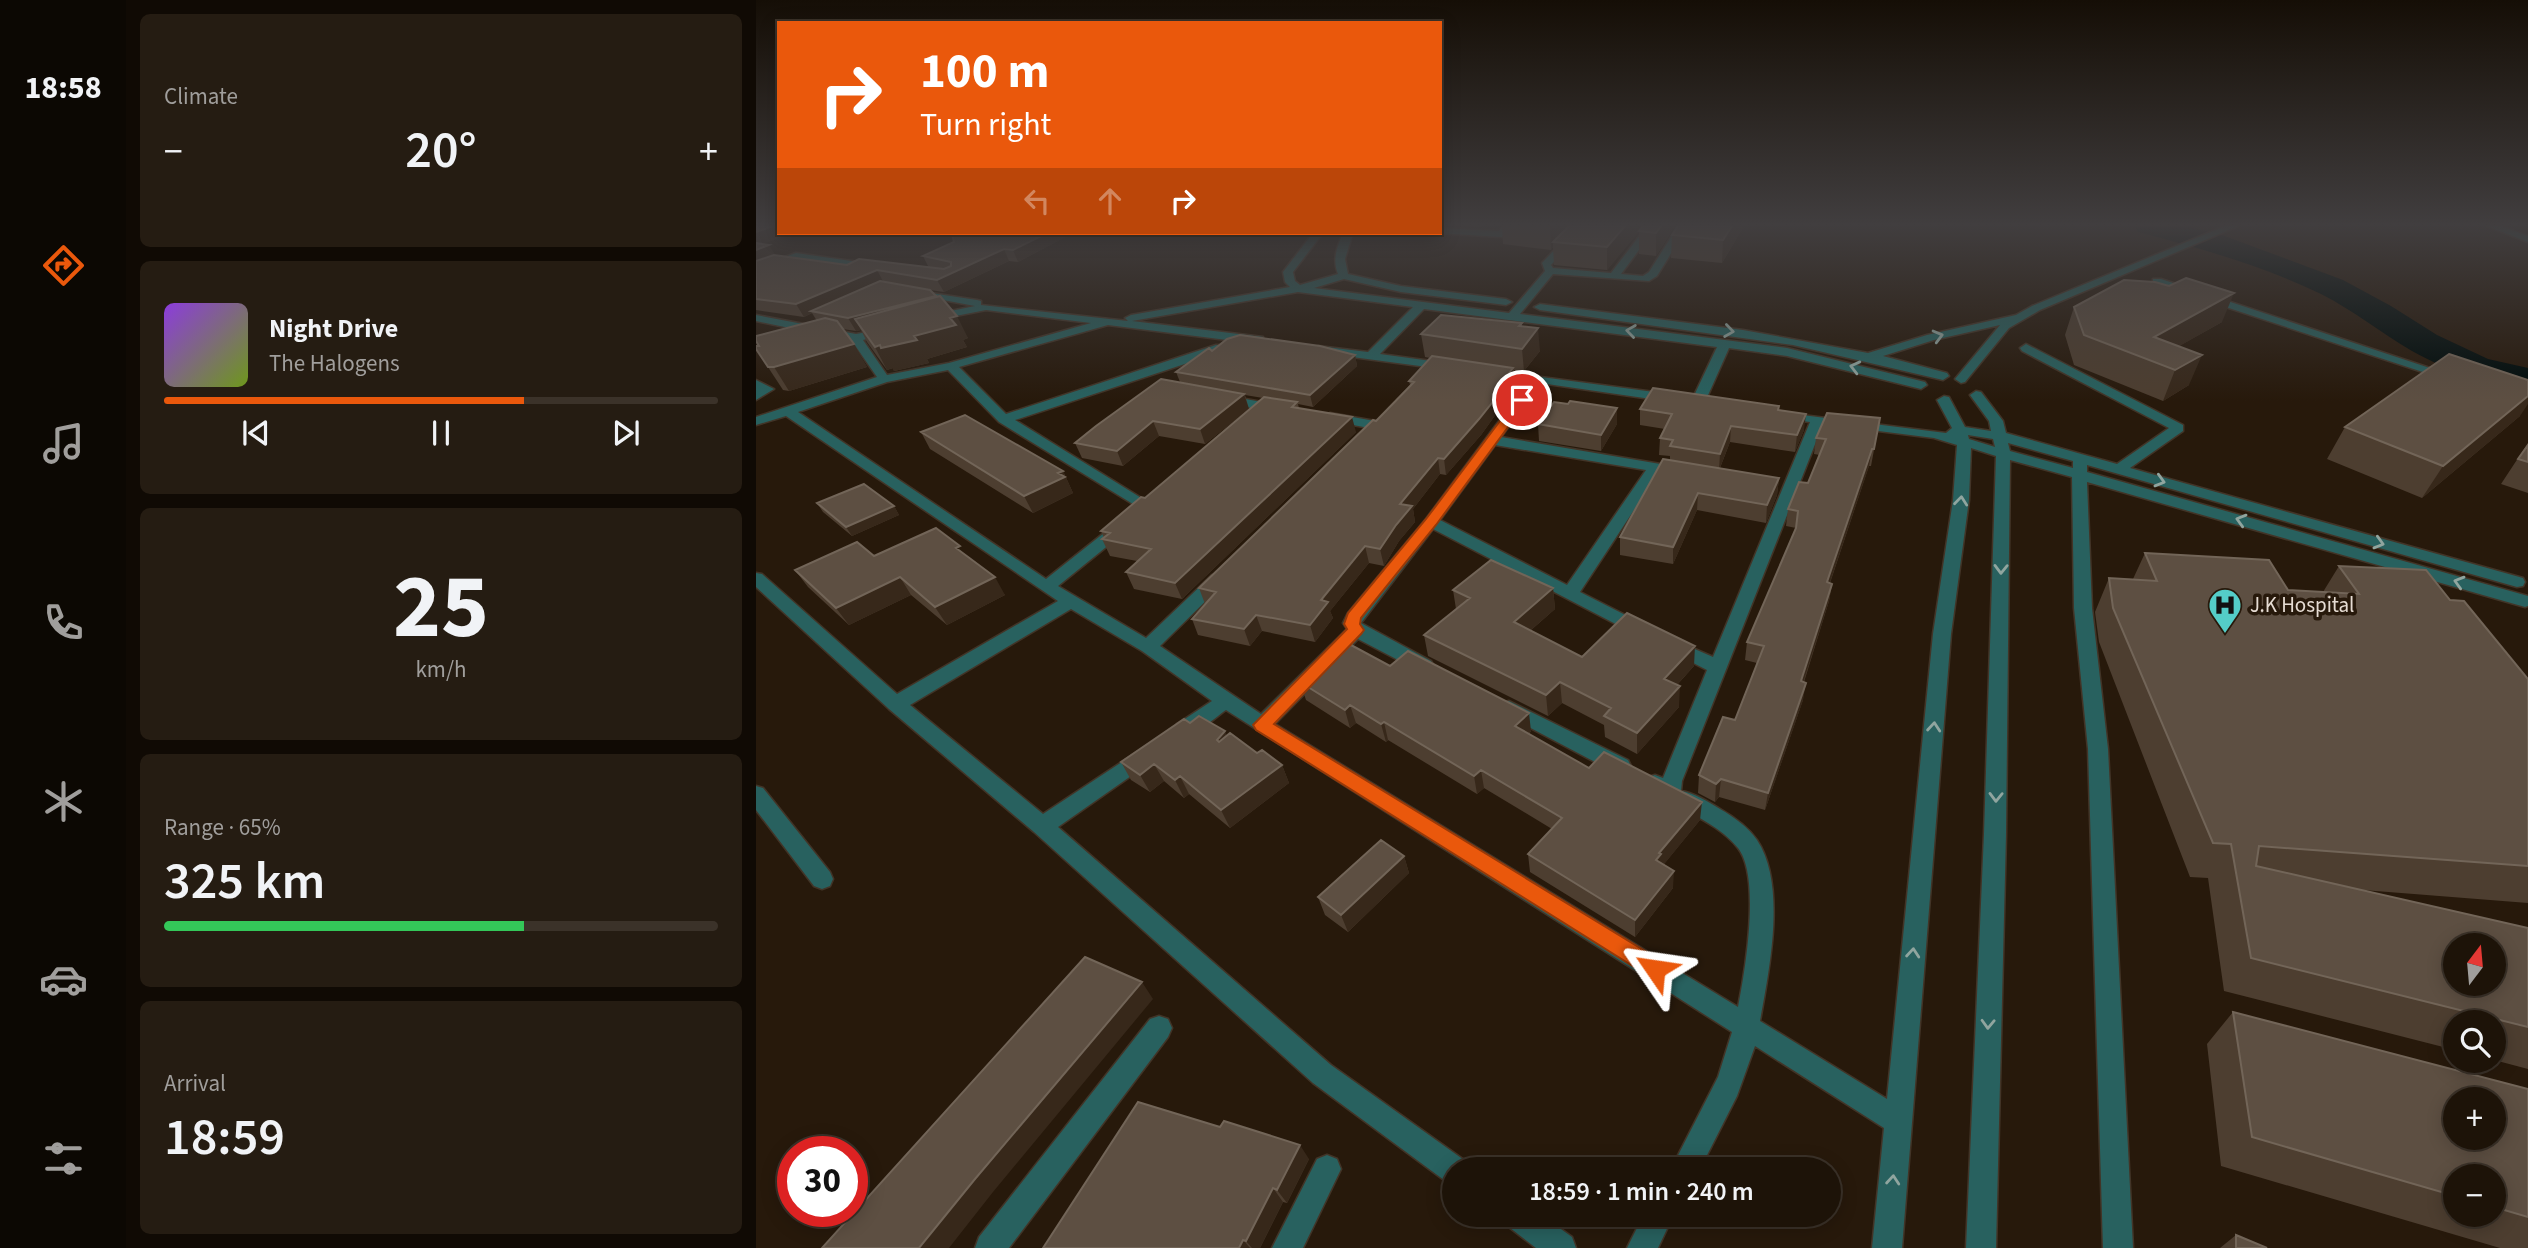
<!DOCTYPE html>
<meta charset="utf-8">
<style>
:root{--surface:#1d1308;--page:#251c12;--text:#f1f3f6;--muted:#a09e9c;--line:#3b3229;--accent:#ea580c}
body{margin:0;font-family:"Source Sans 3",sans-serif;background:var(--page);color:var(--text);height:100vh;display:flex;flex-direction:column;font-size:26px;white-space:nowrap}
*{box-sizing:border-box;margin:0}
p{font-size:23px;color:var(--muted)}
.icon{flex:none;width:38px;height:38px;fill:none;stroke:currentColor;stroke-width:2;stroke-linecap:round;stroke-linejoin:round}
.map{position:relative;flex:1;overflow:hidden}
.side{display:flex;flex-direction:column;gap:14px;padding:14px;background:#100a04;width:630px}
.side>*{flex:none}
.guide{position:absolute;left:21px;top:21px;width:665px;height:214px;border-radius:0px;box-shadow:0 4px 18px #0003,0 0 0 2px var(--line);background:#ea580c;color:#fff;overflow:hidden}
.needle{width:46px;rotate:16deg}
.tools{position:absolute;left:1687px;top:933px;display:grid;gap:14px}
.tools a{display:grid;place-items:center;width:63px;height:63px;border-radius:50%;background:var(--surface);box-shadow:0 4px 18px #0003,0 0 0 2px var(--line);font-size:35px}
.speed{position:absolute;left:21px;top:1136px;display:flex;gap:14px;font-size:35px;font-weight:700;text-align:center}
.speed>*{display:grid;place-content:center;width:91px;height:91px;border-radius:50%;background:var(--surface);box-shadow:0 4px 18px #0003,0 0 0 2px var(--line);line-height:1}
.speed .limit{border:10px solid #d22;background:#fff;color:#111}
.pin{position:absolute;display:grid;place-items:center;width:60px;height:60px;color:#fff;margin:-30px;border:4px solid #fff;border-radius:50%;box-shadow:0 2px 7px #0007}
.me{position:absolute;width:77px;margin:-38px;rotate:302deg;stroke-linejoin:round;filter:drop-shadow(0 0 5px #0008)}
.turn{display:flex;align-items:center;gap:24px;height:147px;padding:0 28px;font-size:32px}
.turn .icon{width:91px;height:91px;stroke-width:2.5}
.turn b{display:block;font-size:49px;line-height:60px}
.lanes{display:flex;align-items:center;height:66px;padding:0 28px;background:#0003;justify-content:center;gap:35px;direction:ltr}
.lanes .off{opacity:.35}
.big{font-size:52px;font-weight:600;line-height:1.1}
.side .card{flex:1;display:flex;flex-direction:column;justify-content:center;gap:10px;min-width:0;padding:0 24px;border-radius:10px;background:var(--page)}
.side .dial{align-items:center;gap:0}
.dial b{font-size:91px;line-height:1}
.song{display:flex;align-items:center;gap:21px}
.cover{width:84px;height:84px;border-radius:10px;background:linear-gradient(135deg,hsl(270 70% 55%),hsl(80 70% 35%))}
.played{height:7px;border-radius:4px;background:linear-gradient(90deg,var(--accent) 65%,var(--line) 65%)}
.keys{display:flex;justify-content:space-around;direction:ltr}
.heat{display:flex;justify-content:space-between;align-items:center;font-size:38px;direction:ltr}
.charge{height:10px;border-radius:5px;background:linear-gradient(90deg,#34c759 65%,var(--line) 0)}
.trip{position:absolute;left:686px;top:1157px;width:399px;height:70px;border-radius:35px;background:var(--surface);box-shadow:0 4px 18px #0003,0 0 0 2px var(--line);font-weight:600;line-height:70px;text-align:center}
main{display:flex;flex:1;min-height:0}
.menu{display:flex;flex-direction:column;width:126px;justify-content:space-around;align-items:center;background:#0c0803;color:var(--muted)}
.menu .icon{width:49px;height:49px}
.menu .current{color:var(--accent)}
.menu b{font-size:32px;color:var(--text)}
.map>svg:first-child{display:block}
</style>
<main>
<nav class="menu">
<b>18:58</b>
<svg class="icon current" aria-label="directions" viewBox="0 0 24 24"><path d="M12 3l9 9-9 9-9-9zM9 14v-3h6M13 9l2 2-2 2"/></svg>
<svg class="icon" aria-label="music" viewBox="0 0 24 24"><path d="M9 18V5l10-2v13"/><circle cx="6" cy="18" r="3"/><circle cx="16" cy="16" r="3"/></svg>
<svg class="icon" aria-label="phone" viewBox="0 0 24 24"><path d="M5 4h4l2 5-3 2q2 4 5 5l2-3 5 2v4C11 20 4 13 5 4z"/></svg>
<svg class="icon" aria-label="climate" viewBox="0 0 24 24"><path d="M12 3v18M4 7l16 10M4 17L20 7"/></svg>
<svg class="icon" aria-label="car" viewBox="0 0 24 24"><path d="M5 17H2v-5l4-1 3-4h7l3 4 3 1v5h-3M9 17h6M6 11h13"/><circle cx="7" cy="17" r="2"/><circle cx="17" cy="17" r="2"/></svg>
<svg class="icon" aria-label="filters" viewBox="0 0 24 24"><path d="M4 7h16M4 17h16"/><circle cx="9" cy="7" r="2"/><circle cx="15" cy="17" r="2"/></svg>
</nav>
<section class="side">
<div class="card"><p>Climate</p>
<div class="heat"><a>−</a><b class="big">20°</b><a>+</a></div>
</div>
<div class="card">
<div class="song"><i class="cover"></i><div><b>Night Drive</b><p>The Halogens</p></div></div>
<div class="played"></div>
<div class="keys"><svg class="icon" aria-label="previous" viewBox="0 0 24 24"><path d="M18 5L8 12l10 7zM5 5v14"/></svg><svg class="icon" aria-label="pause" viewBox="0 0 24 24"><path d="M8 5v14M16 5v14"/></svg><svg class="icon" aria-label="next" viewBox="0 0 24 24"><path d="M6 5l10 7-10 7zM19 5v14"/></svg></div>
</div>
<div class="card dial"><b>25</b><p>km/h</p></div>
<div class="card"><p>Range · 65%</p><b class="big">325 km</b><div class="charge"></div></div>
<div class="card"><p>Arrival</p><b class="big">18:59</b></div>
</section>
<div class="map">
<svg width="1772" height="1248" viewBox="0 0 1772 1248">
<rect width="100%" height="100%" fill="#27190b"/>
<g fill="none" stroke-linecap="round" stroke-linejoin="round">
<path fill="#000c0b" fill-rule="evenodd" d="M1378,226H1429L1466,235L1587,280L1635,306L1681,335L1732,359L1772,368V390C1731,381 1693,372 1656,351C1625,333 1597,310 1565,294C1507,266 1444,248 1382,232Z"/>
<defs>
<path id="minor" d="M747,226H757L746,237L680,233H684V228L743,231Z
M821,226H831L795,265L797,268L855,273L891,226H901L865,274L887,276L893,272L922,226H932L901,276L893,281L797,274L764,314L1031,348L1169,382L1171,385L1165,389L1031,356L973,348L949,402L942,406L935,402L961,347L668,309L624,354L690,363L696,367L694,370L566,353L560,349L562,346L612,352L657,307L542,292L376,321L507,337V343L503,344L352,325L203,367L250,414L460,345H468V351L259,420L395,504L398,507L395,510L390,512L243,422L192,370L131,382L42,412L290,579L358,525H370L372,528L370,531L302,586L390,638L456,575H468L470,579L468,583L404,646L505,714L591,629L587,623L592,613L670,519L772,382L732,376V370L921,395V401L916,402L784,383L745,437L928,468L930,471L928,474L903,472L824,592L889,625L892,629L889,633H877L677,529L605,623L675,661L678,666L675,671H663L602,639L519,724L982,1007C989,972 1005,877 982,848C966,828 941,817 920,805L917,799L892,789L889,783L892,777L899,775L907,778L951,670L912,650L909,646L912,642L918,640L957,657L1054,422L1021,418V412L1190,433L1196,428L1181,400L1188,396L1193,397L1209,427L1235,431L1233,421L1214,395L1220,391L1225,392L1247,421L1250,433L1361,464L1413,428L1266,351L1264,348L1270,344L1427,425V431L1374,468L1767,578L1769,582L1767,586L1761,587L1331,465V472L1772,596V606L1769,607L1331,482L1336,608L1352,749L1377,1248H1347L1332,749L1318,608L1316,477L1254,460L1250,834L1240,1248H1210L1228,834L1240,456L1215,448L1213,500L1195,634L1146,1248H1116L1128,1128L999,1046L981,1096L944,1169H915L962,1077L976,1032L470,710C457,719 438,739 421,734L418,729L421,724L456,701L386,651L315,609L154,705L287,814L381,752L388,749L395,752L398,757L395,762L302,827L575,1065L708,1160L712,1169H698V1184L688,1180L557,1083L278,832L133,709L0,587V573L6,574L141,694L302,601L30,416L0,425V417L121,377L96,341L0,321V315L100,334L134,328V332L107,340L131,375L193,363L335,323L230,310L174,321L170,320V316L219,306L155,294V290L221,300L225,301V305L372,321L369,318L375,315L534,287L529,282L527,272L557,233H567L537,272L539,281L544,285L582,274C576,259 581,247 587,233H597L589,259L592,274L645,286L750,299L756,302L750,305L645,292L588,279L558,288L753,313L789,271L786,263ZM1067,424L1178,438L1201,445L1197,500L1177,634L1131,1099L1004,1021C1013,971 1031,885 1001,840C992,827 978,817 964,809C952,802 939,793 925,791L926,781ZM1212,435L1237,439L1239,447L1213,439ZM1252,443L1317,461V468L1254,451ZM739,445L890,470L811,585L684,520Z
M1469,226H1482L1284,310L1253,328L1209,382L1205,383L1199,379L1244,325L1178,340L1127,356L1191,373L1193,376L1187,380L1037,345L784,310L778,307L784,304L987,330L1112,353L1171,335L1260,315L1276,306Z
M1731,226H1745L1772,236V242Z
M40,253L116,264L121,267L116,270L41,259L0,273V267Z
M1397,279H1405L1698,376L1696,379H1688L1397,283Z
M0,380L18,389L0,400Z
M467,395L523,405L530,409L523,413L462,402V396Z
M574,413L619,421L626,425L619,429L569,420L567,417Z
M753,701L872,760L875,766L872,772L865,774L858,772L746,713L743,708L746,703Z
M0,786L7,788L74,872L77,879L74,886L66,889L58,886L0,810Z
M403,1016L412,1019L416,1028L412,1037L253,1248H219L223,1237L394,1019Z
M571,1155L581,1159L585,1169L547,1248H516L561,1159Z
M745,1214H784L816,1237L820,1248H780L749,1224Z
M888,1214H918L902,1248H871Z"/>
</defs>
<use href="#minor" stroke="#423427" stroke-width="3"/>
<use href="#minor" fill="#28615f" fill-rule="evenodd"/>
</g>
<path fill="#4d3e30" fill-rule="evenodd" d="M0,226L7,244L20,256L91,265L173,268L167,256L198,242L208,233H315V234L262,262L253,261L188,292L174,290L212,338L207,340L211,347L171,359L173,363L138,371L137,368L131,370L111,342L105,330L100,331L87,329L111,367L33,391L27,390L0,349L61,321L56,313L48,317L0,310Z
M694,226H726L725,227Z
M746,226H919L900,256L883,254V231L851,270L798,265L797,247L795,250L747,244Z
M988,226L966,263L915,258L916,235Z
M461,233H541L538,237L462,235Z
M1318,307L1466,322L1423,346L1433,385L1407,401L1318,365L1309,335Z
M766,323V326L784,351L768,371L758,370L759,383L748,397V403L725,435L690,475L684,474L657,509L659,522L643,541L628,566L613,563L574,611L577,618L559,642L506,631L494,646L442,635L436,619L449,604L443,588L620,421L654,385L653,381L674,358L669,357L665,334Z
M456,351L599,355L601,366L557,407L542,404L543,408L600,432L426,599L378,589L370,572L381,561L354,556L346,539L348,538L345,531L389,498L507,398L489,395L493,409L449,444L403,436L367,466L326,458L319,443L424,382L420,372Z
M884,409L1023,410L1048,430L1039,452L974,442L964,468L1023,478L1021,495L1010,523L941,510L917,564L864,555V537L914,460V456L903,455L904,438L909,429L884,425Z
M1764,416L1666,498L1571,459L1589,427Z
M1124,418L1115,466H1113L1074,583L1076,584L1073,601L1048,682L1047,700L1009,810L963,797L959,802L942,793L943,775L979,720L1001,663L989,660L991,642L1040,528L1030,526L1032,509L1052,483L1064,455L1058,454L1060,438Z
M782,424H861L845,451L783,441Z
M165,432L307,471L317,493L277,513L174,449Z
M1772,443V493L1745,484Z
M61,503L138,506L143,515L96,536L67,512Z
M1389,553L1532,590L1567,592L1583,566L1694,600L1772,679V903L1607,890L1772,928V1069L1738,1060V1022H1699V1050L1468,991L1452,878L1434,877L1343,642L1339,612L1353,578L1377,579Z
M209,555L249,595L191,625L155,595L93,625L52,587L39,570L118,556Z
M797,588L799,609L774,631L826,657L938,666L921,685L923,707L881,754L849,737L848,725L806,703L792,716L672,656L668,635L700,609L697,590Z
M634,666L775,731L773,734L833,768L944,820L908,864L917,888L879,937L774,872L772,854L796,829L728,788L721,794L632,740L630,742L600,723L594,728L550,700L544,682Z
M434,723L471,736L501,753L526,765L533,783L474,828L433,794L428,798L408,781L394,792L375,780L365,762Z
M648,856L653,873L592,932L569,915L562,897Z
M1477,1012L1772,1089V1248H1744L1465,1166L1451,1044ZM1699,1176H1738V1214H1699Z
M553,1159L531,1203L527,1202L504,1248H287Z
M1480,1235L1511,1248H1464Z"/>
<path fill="#37281a" d="M17,226H23V233H35L0,247V232Z
M795,226H817L797,242V247L795,250L794,227Z
M869,226H888L851,270V247Z
M905,226H919L900,256V233Z
M976,226H988L966,263L967,240Z
M291,233H315V234L262,262L257,250Z
M13,245L20,256L0,265V250Z
M248,249L253,261L188,292L181,280Z
M121,270L128,283L55,311L56,313L48,317L40,304Z
M1478,293L1466,322L1397,361L1398,337Z
M180,296L186,309L99,319L105,330L100,331L92,318Z
M201,316L212,338L207,340L211,347L171,359L173,363L138,371L125,348L158,336L194,318Z
M782,328L784,351L768,371L766,349Z
M98,344L111,367L33,391L18,367Z
M124,345L137,368L131,370L119,347Z
M599,355L601,366L557,407L554,395Z
M1446,355L1433,385L1407,401L1419,370Z
M757,368L759,383L748,397V403L725,435L690,475L688,459Z
M488,394L493,409L449,444L444,429Z
M1772,396V404L1764,416L1666,498L1687,466Z
M861,408V424L845,451V435Z
M1050,414L1048,430L1039,452L1041,435Z
M596,417L600,432L426,599L419,583Z
M397,421L403,436L367,466L361,451Z
M975,426L974,442L963,470L964,454Z
M1116,449L1113,466L1068,600L1071,582Z
M682,458L684,474L657,509L659,522L643,541L628,566L624,549L644,504Z
M307,471L317,493L277,513L268,496Z
M1023,478L1021,495L1010,523L1011,505Z
M942,493L941,510L917,564V547Z
M138,506L143,515L96,536L90,527Z
M609,546L613,563L574,611L577,618L559,642L554,625L565,600Z
M144,577L155,595L93,625L80,608Z
M239,577L249,595L191,625L179,607Z
M1076,584L1073,601L1042,699L1045,681Z
M797,588L799,609L760,643L758,622Z
M500,615L506,631L494,646L488,629Z
M939,646L938,666L908,699V679Z
M804,682L806,703L792,716L790,695Z
M1050,683L1047,700L1009,810L1012,793Z
M924,686L923,707L881,754V733Z
M594,705L600,723L594,728L589,710Z
M773,713L775,731L762,744L759,726Z
M628,722L632,740L630,742L625,724Z
M469,731L476,749L461,740Z
M398,764L408,781L394,792L384,775Z
M526,765L533,783L474,828L465,810Z
M725,770L728,788L721,794L718,776Z
M424,776L433,794L428,798L419,780Z
M965,779L963,797L959,802L960,784Z
M946,802L944,820L905,868L900,860L903,853Z
M648,856L653,873L592,932L585,915Z
M918,871L917,888L879,937V920Z
M386,982L397,999L237,1192L193,1248H163L219,1179Z
M544,1145L553,1159L531,1203L521,1190Z
M517,1188L527,1202L504,1248H496L490,1241Z
M487,1240L494,1248H483Z"/>
<path fill="#5d4f42" stroke="#726558" stroke-width="2" fill-rule="evenodd" d="M0,226H17L0,232Z
M813,226H869L851,247L797,242Z
M887,226H905L900,233L883,231Z
M922,226H976L967,240L916,235Z
M208,233H291L257,250L248,249L181,280L121,270L40,304L0,299V261L18,255L91,265L103,259L188,269L195,266V262L167,256L198,242L196,234Z
M0,243L13,245L0,250Z
M1430,278L1478,293L1398,337L1446,355L1419,370L1328,335L1318,307L1368,280L1399,282L1413,286Z
M124,281L174,290L180,296L92,318L55,311Z
M184,296L201,316L194,318L200,325L158,336L161,340L125,348L124,345L119,347L99,319Z
M685,315L766,323L763,326L782,328L766,349L665,334Z
M69,318L81,321L98,344L18,367H12L0,349V346H3L0,341V336Z
M484,335L564,346L599,355L554,395L420,372L453,348L456,351L471,339Z
M1693,354L1772,380V396L1687,466L1589,427Z
M676,356L757,368L741,388L747,389L723,419L688,459L682,458L644,504L656,506L640,525L624,549L609,546L565,600L572,602L554,625L500,615L488,629L436,619L460,592L443,588L617,420L620,421L658,382L653,381Z
M405,379L488,394L444,429L397,421L361,451L319,443L340,426Z
M897,388L1023,406L1022,410L1050,414L1041,435L975,426L964,454L914,446L917,440L904,438L916,414L884,409Z
M508,397L541,402L536,407L596,417L419,583L370,572L395,549L346,539L354,533L345,531L385,497L389,498Z
M814,401L861,408L845,435L782,424L798,402L812,404Z
M1071,413L1124,418L1118,449H1116L1071,582L1076,584L1045,681L1050,683L1012,793L965,779L960,784L943,775L967,717L979,720L1008,646L991,642L1040,528L1042,511L1032,509L1043,482L1052,483L1070,439L1060,438Z
M209,415L307,471L302,473L309,477L268,496L165,432Z
M1772,445V462L1762,459Z
M907,459L1023,478L1011,505L942,493L917,547L864,537Z
M108,484L138,506L90,527L61,503Z
M180,528L204,546L200,548L239,577L179,607L144,577L80,608L39,570L101,542L118,556Z
M1389,553L1513,560L1532,590L1603,594L1583,566L1670,570L1694,600L1708,601L1772,679V866L1503,846L1500,866L1772,928V1027L1495,958L1475,844L1457,843L1357,608L1353,578L1401,581ZM1699,945H1738V984H1699Z
M735,560L797,588L758,622L826,657L871,613L939,646L908,679L924,686L881,733L848,716L855,708L804,682L790,695L668,635L714,598L697,590Z
M595,645L634,666L652,651L773,713L759,726L833,768L848,752L946,802L903,853L905,854L900,860L918,871L879,920L772,854L806,818L725,770L718,776L628,722L625,724L594,705L589,710L544,682Z
M443,716L469,731L461,740L463,742L474,733L501,753L506,750L526,765L465,810L424,776L419,780L398,764L384,775L365,762L428,719L434,723Z
M625,840L648,856L585,915L562,897Z
M329,957L386,982L219,1179L163,1248H66Z
M1477,1012L1772,1089V1217L1738,1207V1176H1699V1196L1496,1137ZM1699,1099H1738V1138H1699Z
M382,1102L464,1127L468,1121L544,1145L521,1190L517,1188L490,1241L487,1240L483,1248H287Z
M1480,1235L1511,1248H1480Z"/>
<defs><path id="oneway-chevron" d="M-2-3.5L2.5 0L-2 3.5" fill="none" stroke-width="1.6" stroke-linecap="round" stroke-linejoin="round" transform="scale(1.75)"/></defs>
<g stroke="#90a59f">
<use href="#oneway-chevron" transform="translate(875 331) rotate(-172)"/>
<use href="#oneway-chevron" transform="translate(973 331) rotate(8)"/>
<use href="#oneway-chevron" transform="translate(1182 336) rotate(-15)"/>
<use href="#oneway-chevron" transform="translate(1099 367) rotate(-166)"/>
<use href="#oneway-chevron" transform="translate(1404 481) rotate(16)"/>
<use href="#oneway-chevron" transform="translate(1205 501) rotate(-84)"/>
<use href="#oneway-chevron" transform="translate(1485 520) rotate(-164)"/>
<use href="#oneway-chevron" transform="translate(1623 543) rotate(16)"/>
<use href="#oneway-chevron" transform="translate(1245 569) rotate(91)"/>
<use href="#oneway-chevron" transform="translate(1703 582) rotate(-164)"/>
<use href="#oneway-chevron" transform="translate(1178 727) rotate(-85)"/>
<use href="#oneway-chevron" transform="translate(1240 797) rotate(91)"/>
<use href="#oneway-chevron" transform="translate(1157 953) rotate(-85)"/>
<use href="#oneway-chevron" transform="translate(1232 1024) rotate(92)"/>
<use href="#oneway-chevron" transform="translate(1137 1180) rotate(-85)"/>
</g>
<linearGradient id="sky" x2="0" y2="1"><stop stop-color="#150e06"/><stop offset="0.56" stop-color="#413e3f"/><stop offset="1" stop-color="#413e3f" stop-opacity="0"/></linearGradient>
<rect width="1772" height="401" fill="url(#sky)"/>
<path fill="#ea580c" stroke="#983908" stroke-width="2" d="M762,397L772,400L680,525L605,618L604,624L608,630L605,634L518,724L907,962L910,969L907,976L899,980L500,730L497,725L591,629L588,624L592,613L670,519Z"/>
<defs>
<symbol id="hospital-pin" viewBox="-11 -11 22 30"><path d="M0 17L-7.5 6A9.5 9.5 0 1 1 7.5 6Z" fill="#54cdc8" stroke="#27190b"/><path d="M-5-5h3v3.5h4V-5h3V5h-3V1.5h-4V5h-3Z" fill="#111"/></symbol>
</defs>
<g fill-rule="evenodd">
<use href="#hospital-pin" x="1450" y="586" width="38" height="52"/>
</g>
<g text-anchor="middle" stroke-width="7" stroke-linejoin="round" paint-order="stroke">
<g font-size="21" fill="#e6dcd3" stroke="#27190b" text-anchor="start">
<text x="1494" y="612">J.K Hospital</text>
</g>
</g>
</svg>
<div class="tools">
<a><svg class="needle" viewBox="-14 -14 28 28"><path d="M0-13l5 13h-10z" fill="#e53935"/><path d="M0 13l5-13h-10z" fill="#a09e9c"/></svg></a>
<a><svg class="icon" aria-label="search" viewBox="0 0 24 24"><circle cx="10" cy="10" r="6"/><path d="M15 15l6 6"/></svg></a>
<a>+</a>
<a>−</a>
</div>
<div class="speed"><div class="limit">30</div></div>
<div class="pin" style="left:766px;top:400px;background:#d93025"><svg class="icon" aria-label="arrive" viewBox="0 0 24 24"><path d="M6 21V4h12l-3 4 3 4H6"/></svg></div>
<svg class="me" style="left:899px;top:969px" viewBox="-20 -20 40 40"><path d="M0-17L14 15 0 8-14 15z" fill="#ea580c" stroke="#fff" stroke-width="4"/></svg>
<div class="trip">18:59 · 1 min · 240 m</div>
<div class="guide">
<div class="turn"><svg class="icon" aria-label="right" viewBox="0 0 24 24"><path d="M7 20v-9h11M14 6l5 5-5 5"/></svg><div><b>100 m</b>Turn right</div></div>
<div class="lanes"><svg class="icon off" aria-label="left" viewBox="0 0 24 24"><path d="M17 20v-9H6M10 6l-5 5 5 5"/></svg><svg class="icon off" aria-label="ahead" viewBox="0 0 24 24"><path d="M12 20V5M6 11l6-6 6 6"/></svg><svg class="icon" aria-label="right" viewBox="0 0 24 24"><path d="M7 20v-9h11M14 6l5 5-5 5"/></svg></div>
</div>
</div>
</main>
